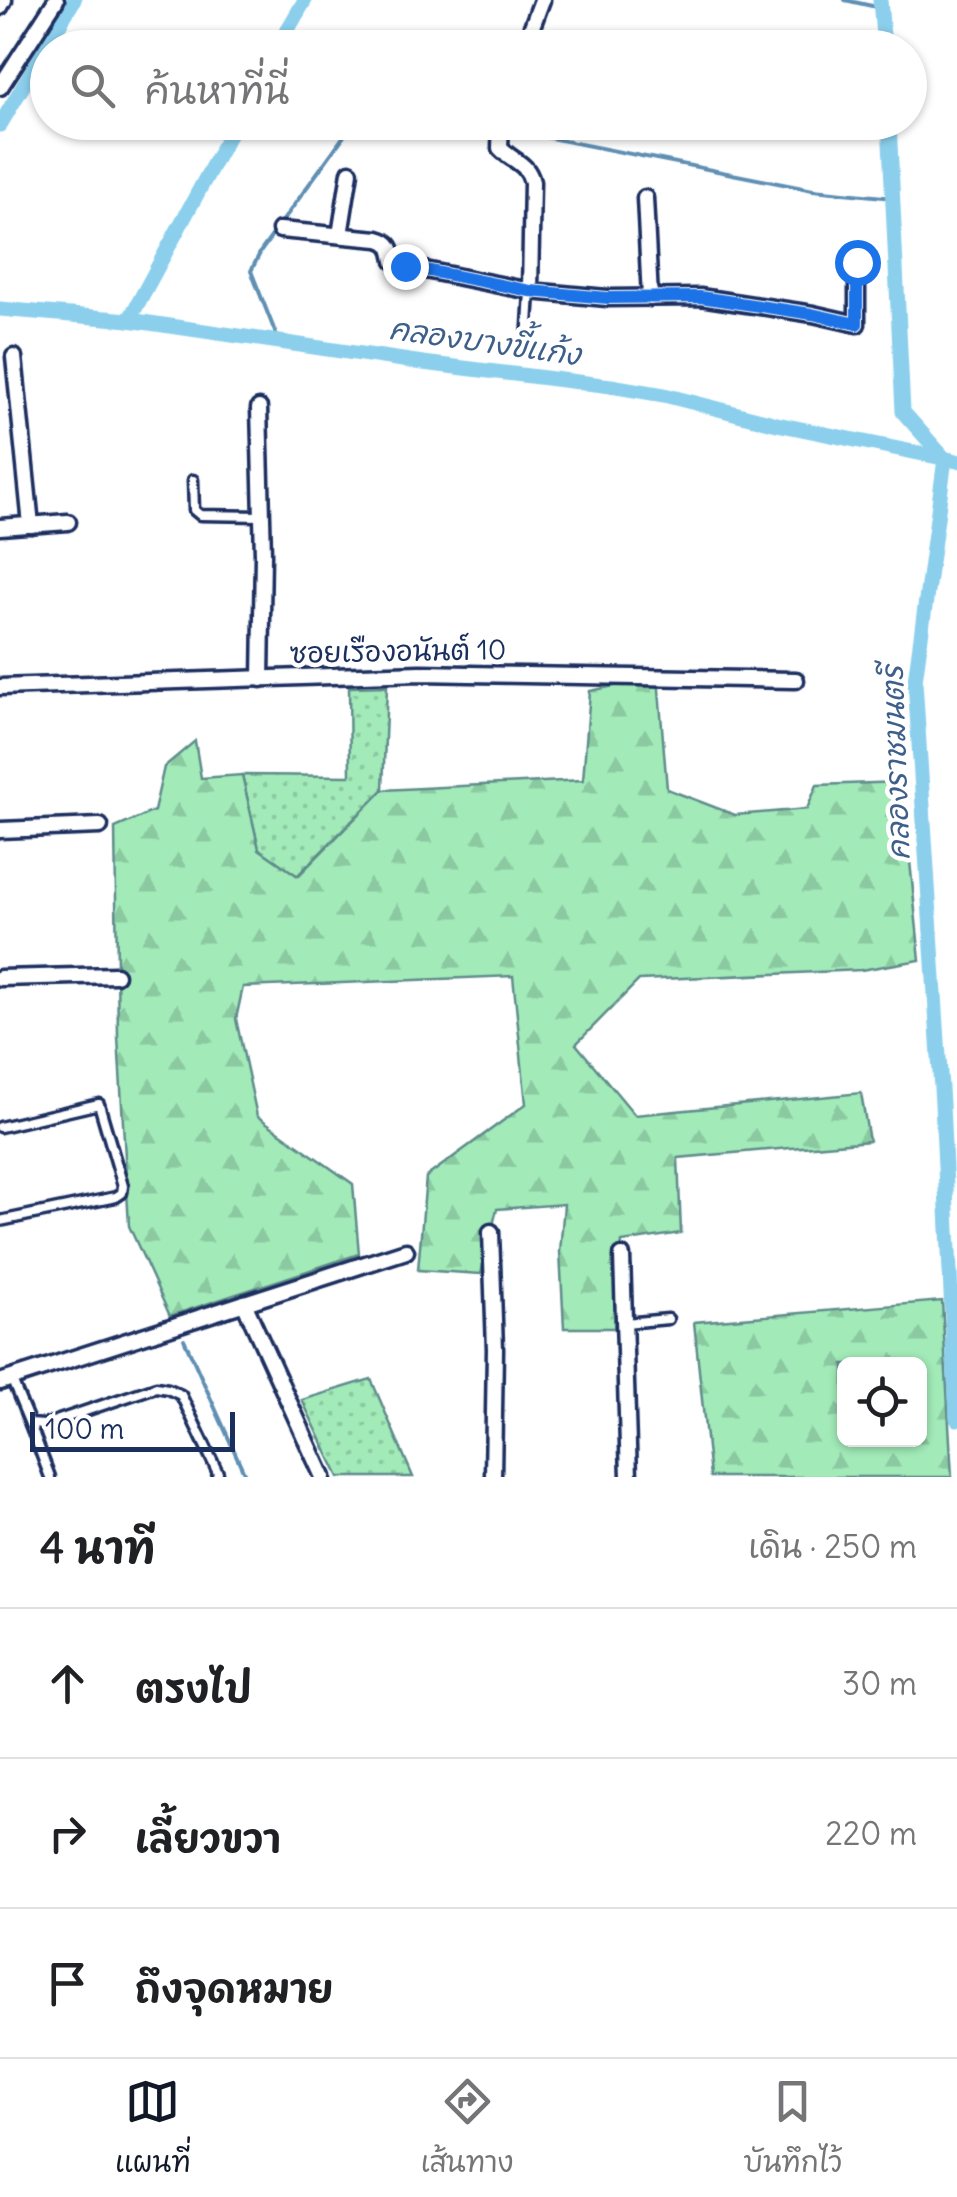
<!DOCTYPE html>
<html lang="th">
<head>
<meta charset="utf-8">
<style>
  body { margin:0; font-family:Delius,"Playpen Sans Thai",sans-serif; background:#f6f6f6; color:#202124 }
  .controls { position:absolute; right:30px; bottom:30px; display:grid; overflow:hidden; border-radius:15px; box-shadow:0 2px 8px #0004 }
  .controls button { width:90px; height:90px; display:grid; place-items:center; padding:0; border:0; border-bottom:2px solid #e0e0e0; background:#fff; color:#202124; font:50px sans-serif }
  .scale { position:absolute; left:30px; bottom:25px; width:205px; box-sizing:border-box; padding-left:10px; border:5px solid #1b2f5e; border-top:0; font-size:28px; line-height:35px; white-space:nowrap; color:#1b2f5e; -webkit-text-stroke:8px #fff; paint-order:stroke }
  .stop { position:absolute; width:30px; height:30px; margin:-22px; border:8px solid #1a73e8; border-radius:50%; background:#fff }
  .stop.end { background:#1a73e8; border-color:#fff; box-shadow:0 2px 10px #0008 }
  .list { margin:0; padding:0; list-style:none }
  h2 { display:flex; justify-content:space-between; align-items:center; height:130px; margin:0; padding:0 40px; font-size:42px }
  h2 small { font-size:32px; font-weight:400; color:#757577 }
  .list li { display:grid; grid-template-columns:65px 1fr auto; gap:30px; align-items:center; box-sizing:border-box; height:150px; padding:0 40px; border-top:2px solid #e0e0e0 }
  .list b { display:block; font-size:38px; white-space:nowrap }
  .list em { font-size:32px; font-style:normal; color:#757577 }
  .icon { flex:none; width:55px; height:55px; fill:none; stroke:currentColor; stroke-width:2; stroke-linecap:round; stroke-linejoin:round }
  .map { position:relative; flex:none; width:957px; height:1477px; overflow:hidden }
  .search { position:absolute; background:#fff; box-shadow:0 2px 8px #0004; left:30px; right:30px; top:30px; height:110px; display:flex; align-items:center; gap:25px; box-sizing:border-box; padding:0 35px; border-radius:55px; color:#757577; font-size:38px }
  .sheet { height:580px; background:#fff }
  nav { display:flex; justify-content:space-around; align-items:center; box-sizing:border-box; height:140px; border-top:2px solid #e0e0e0; background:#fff; font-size:28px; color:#757577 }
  nav a { display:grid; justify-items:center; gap:5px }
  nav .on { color:#111827 }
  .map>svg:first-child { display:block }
  .grass { fill:url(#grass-dots); stroke:#5e8c8b; stroke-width:2.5 }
  .forest { fill:url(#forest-firs); stroke:#5e8c8b; stroke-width:2.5; fill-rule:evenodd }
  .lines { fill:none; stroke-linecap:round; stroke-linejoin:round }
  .stream { stroke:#5e8fb3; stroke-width:4 }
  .canal { stroke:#8bcfec; stroke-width:15 }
  .lane-casing { stroke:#1b2f5e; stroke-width:15 }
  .street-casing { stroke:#1b2f5e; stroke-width:21 }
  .lane { stroke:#fff; stroke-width:8 }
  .street { stroke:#fff; stroke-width:14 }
  .route { stroke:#1a73e8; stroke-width:12 }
  .labels { text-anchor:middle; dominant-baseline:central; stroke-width:9; stroke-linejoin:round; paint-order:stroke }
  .street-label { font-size:28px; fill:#1b2f5e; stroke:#fff }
  .water-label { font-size:30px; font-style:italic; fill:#3d5f89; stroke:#fff }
</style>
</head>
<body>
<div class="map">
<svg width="957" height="1477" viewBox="0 0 957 1477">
  <defs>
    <pattern id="grass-dots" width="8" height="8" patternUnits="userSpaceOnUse" patternTransform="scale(2.5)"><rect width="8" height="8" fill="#a2eab8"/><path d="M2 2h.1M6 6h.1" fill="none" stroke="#8bc9a1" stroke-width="1.8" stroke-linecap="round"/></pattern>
    <pattern id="forest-firs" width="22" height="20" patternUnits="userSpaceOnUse" patternTransform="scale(2.5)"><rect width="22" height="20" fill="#a2eab8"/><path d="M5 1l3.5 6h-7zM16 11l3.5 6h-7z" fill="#8bc9a1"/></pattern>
  </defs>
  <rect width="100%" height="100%" fill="#fff"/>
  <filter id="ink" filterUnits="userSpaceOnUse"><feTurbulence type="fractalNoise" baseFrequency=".01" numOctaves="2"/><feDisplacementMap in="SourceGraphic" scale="20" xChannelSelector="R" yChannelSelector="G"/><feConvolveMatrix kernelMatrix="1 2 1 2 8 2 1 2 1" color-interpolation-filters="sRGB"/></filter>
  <g filter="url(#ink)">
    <!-- grass -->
    <g class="grass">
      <polygon points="387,686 383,790 297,876 259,849 242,775 350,776 349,687"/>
      <polygon points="371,1379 413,1477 339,1477 302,1400"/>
    </g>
    <!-- forest -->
    <g class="forest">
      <polygon points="658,677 667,789 735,815 807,809 817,785 902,782 920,960 861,970 639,980 576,1044 635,1115 861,1093 869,1141 678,1158 681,1233 622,1242 614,1328 564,1328 560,1252 564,1204 497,1209 481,1274 418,1270 426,1177 526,1104 513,976 243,987 236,1019 257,1116 353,1184 359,1254 170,1316 129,1226 118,1037 115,828 154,811 164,767 195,741 201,778 242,775 259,849 298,876 383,790 583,780 590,691"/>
      <path d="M 942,1301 L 952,1477 L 710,1477 L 694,1322 ZM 844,1364 L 920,1364 L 920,1440 L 844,1440 Z"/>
    </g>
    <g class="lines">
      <!-- stream -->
      <g class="stream">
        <polyline points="845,0 881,8"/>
        <polyline points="469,122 813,190 894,198"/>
        <polyline points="279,342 251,271 261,251 354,122"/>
        <polyline points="184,1339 246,1477"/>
      </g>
      <!-- canal -->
      <g class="canal">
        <polyline points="880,0 884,48"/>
        <polyline points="277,48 305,0"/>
        <polyline points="889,122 903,412 945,459 915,681 942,1104 957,1419"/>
        <polyline points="0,125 74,0"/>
        <polyline points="0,309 129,320 423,363 611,386 664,395 777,424 957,461"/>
        <polyline points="129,320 236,122"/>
      </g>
      <!-- lane casing -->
      <g class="lane-casing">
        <g id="lane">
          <polyline points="527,342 530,292"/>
          <polyline points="193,480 194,510 200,515 262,516"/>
          <polyline points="0,1127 99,1104 123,1186 122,1193 116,1197 0,1221"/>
          <polyline points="625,1323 668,1319"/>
          <polyline points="11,1378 30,1424 44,1425 156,1387 168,1389 181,1395 218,1473 217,1477"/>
          <polyline points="30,1424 50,1477"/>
        </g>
      </g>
      <!-- street casing -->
      <g class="street-casing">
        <g id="street">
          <polyline points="0,7 4,0"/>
          <polyline points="524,48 542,0"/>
          <polyline points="0,87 56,0"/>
          <path d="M 501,122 L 500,148 C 513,162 527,162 532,182 L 530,291"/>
          <polyline points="645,198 650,298"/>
          <path d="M 280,230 L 378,239 C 391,242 392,249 394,261 L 405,266 L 530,291 L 607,298 L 700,297 L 813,314 L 857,324 L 857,262"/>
          <polyline points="340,235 350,172"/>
          <polyline points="14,357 31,525"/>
          <polyline points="259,408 263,554 261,679"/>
          <polyline points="0,527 68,522"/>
          <polyline points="0,687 420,673 796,680"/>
          <polyline points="0,830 100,826"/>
          <polyline points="0,978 116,975"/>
          <polyline points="491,1232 495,1349 493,1477"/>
          <polyline points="622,1256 629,1477"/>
          <polyline points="244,1303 323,1477"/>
          <polyline points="0,1382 406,1251"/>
        </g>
      </g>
      <!-- lane -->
      <use href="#lane" class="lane"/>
      <!-- street -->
      <use href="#street" class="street"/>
    </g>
  </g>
  <g class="lines" filter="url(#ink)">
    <!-- route -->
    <polyline class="route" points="405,266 530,291 608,298 700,297 812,314 857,324 857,262"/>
  </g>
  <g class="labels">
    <!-- street labels -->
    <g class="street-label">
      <text transform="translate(398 651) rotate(-1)">ซอยเรืองอนันต์ 10</text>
    </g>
    <!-- water labels -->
    <g class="water-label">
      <text transform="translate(485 341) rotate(8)">คลองบางขี้แก้ง</text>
      <text transform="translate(895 763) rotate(-92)">คลองราชมนตรี</text>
    </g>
  </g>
</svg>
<div class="controls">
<button><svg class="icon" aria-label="locate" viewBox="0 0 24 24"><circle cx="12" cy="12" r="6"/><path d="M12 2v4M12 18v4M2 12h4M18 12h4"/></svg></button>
</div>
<div class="scale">100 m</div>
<div class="stop" style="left:857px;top:262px"></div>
<div class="stop end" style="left:405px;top:266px"></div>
<div class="search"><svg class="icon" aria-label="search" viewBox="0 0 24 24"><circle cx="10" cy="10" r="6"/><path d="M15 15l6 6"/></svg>ค้นหาที่นี่</div>
</div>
<section class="sheet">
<h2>4 นาที<small>เดิน · 250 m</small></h2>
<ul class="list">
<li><svg class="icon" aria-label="ahead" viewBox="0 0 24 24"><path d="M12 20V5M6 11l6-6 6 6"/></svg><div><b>ตรงไป</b></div><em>30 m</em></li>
<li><svg class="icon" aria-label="right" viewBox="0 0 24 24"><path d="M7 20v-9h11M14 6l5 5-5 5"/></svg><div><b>เลี้ยวขวา</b></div><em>220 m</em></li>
<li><svg class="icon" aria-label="arrive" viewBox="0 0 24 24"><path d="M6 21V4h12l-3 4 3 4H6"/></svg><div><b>ถึงจุดหมาย</b></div></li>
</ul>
</section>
<nav>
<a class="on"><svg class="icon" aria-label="map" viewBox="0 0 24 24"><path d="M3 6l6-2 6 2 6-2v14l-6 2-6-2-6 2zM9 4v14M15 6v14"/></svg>แผนที่</a>
<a><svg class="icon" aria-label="directions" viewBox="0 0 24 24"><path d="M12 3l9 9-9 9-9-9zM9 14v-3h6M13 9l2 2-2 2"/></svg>เส้นทาง</a>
<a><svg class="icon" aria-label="saved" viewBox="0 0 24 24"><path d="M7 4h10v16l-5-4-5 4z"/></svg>บันทึกไว้</a>
</nav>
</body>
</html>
